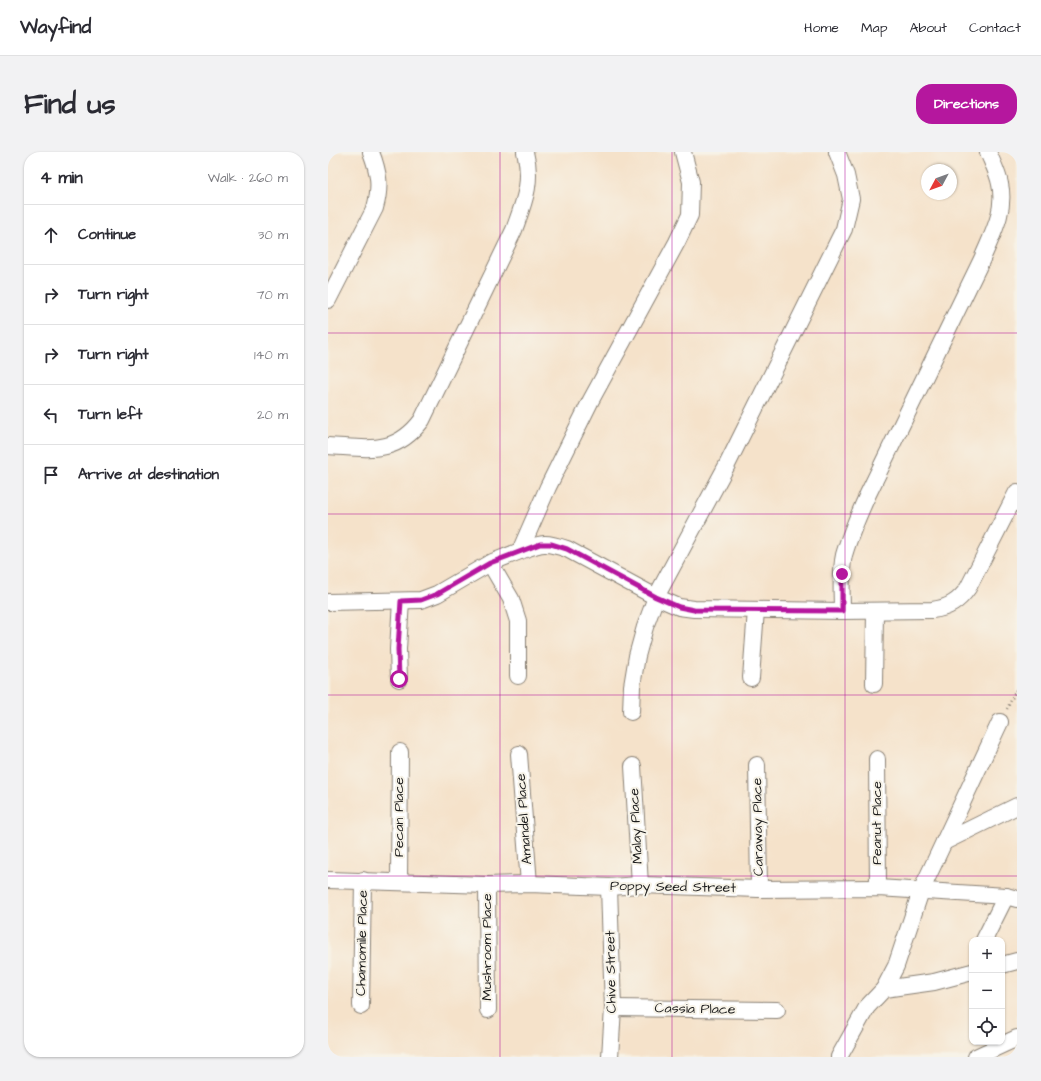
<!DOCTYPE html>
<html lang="en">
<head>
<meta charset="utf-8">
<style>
  body { margin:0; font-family:"Architects Daughter",sans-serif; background:#f2f2f3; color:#2b2b33 }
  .controls { position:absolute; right:12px; bottom:12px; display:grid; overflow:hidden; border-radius:8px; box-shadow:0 1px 3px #0004 }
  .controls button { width:36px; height:36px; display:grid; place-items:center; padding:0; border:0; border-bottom:1px solid #e1e1e2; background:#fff; color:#2b2b33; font:20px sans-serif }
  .compass { position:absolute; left:593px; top:12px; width:36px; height:36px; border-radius:50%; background:#fff; box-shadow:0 1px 3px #0004; rotate:229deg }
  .stop { position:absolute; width:12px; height:12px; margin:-9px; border:3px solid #b5179e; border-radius:50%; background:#fff }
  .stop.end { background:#b5179e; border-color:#fff; box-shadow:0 1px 4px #0008 }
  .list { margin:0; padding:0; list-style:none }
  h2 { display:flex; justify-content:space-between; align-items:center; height:52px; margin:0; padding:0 16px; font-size:17px }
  h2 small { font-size:13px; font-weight:400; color:#7c7c81 }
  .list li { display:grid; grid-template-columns:26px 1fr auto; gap:12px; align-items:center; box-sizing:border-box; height:60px; padding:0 16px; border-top:1px solid #e1e1e2 }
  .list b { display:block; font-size:15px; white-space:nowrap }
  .list em { font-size:13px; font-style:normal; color:#7c7c81 }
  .icon { flex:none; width:22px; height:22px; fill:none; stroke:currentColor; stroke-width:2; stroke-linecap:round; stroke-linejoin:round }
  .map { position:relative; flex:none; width:689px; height:905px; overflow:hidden; border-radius:16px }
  header { display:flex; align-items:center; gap:24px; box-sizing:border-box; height:56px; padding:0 20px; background:#fff; border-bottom:1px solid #e1e1e2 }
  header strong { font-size:19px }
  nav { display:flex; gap:22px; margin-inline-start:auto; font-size:14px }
  .intro { display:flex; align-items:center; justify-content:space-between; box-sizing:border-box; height:96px; padding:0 24px }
  h1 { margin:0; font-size:28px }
  .button { padding:10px 18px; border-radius:16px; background:#b5179e; color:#fff; font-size:14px; font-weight:700 }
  main { display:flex; gap:24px; padding:0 24px }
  aside { flex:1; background:#fff; border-radius:16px; box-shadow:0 1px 3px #0004 }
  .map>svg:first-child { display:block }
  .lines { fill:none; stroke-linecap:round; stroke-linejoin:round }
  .minor-casing { stroke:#887f73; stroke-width:18 }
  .path { stroke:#887f73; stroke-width:2.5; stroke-dasharray:1 3; stroke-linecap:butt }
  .minor { stroke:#fff; stroke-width:16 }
  .route { stroke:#b5179e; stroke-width:5 }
  .grid { fill:none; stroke:#b5179e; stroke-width:1; stroke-opacity:0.55 }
  .labels { text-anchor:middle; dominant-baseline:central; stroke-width:4; stroke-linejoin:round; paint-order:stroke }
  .street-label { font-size:14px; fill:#1c1c1c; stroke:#f7f3e8 }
</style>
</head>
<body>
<header>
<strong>Wayfind</strong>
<nav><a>Home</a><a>Map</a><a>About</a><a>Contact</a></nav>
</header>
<div class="intro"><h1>Find us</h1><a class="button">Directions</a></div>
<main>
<aside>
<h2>4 min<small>Walk · 260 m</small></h2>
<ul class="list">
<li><svg class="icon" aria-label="ahead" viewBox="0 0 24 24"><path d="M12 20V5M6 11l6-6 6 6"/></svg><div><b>Continue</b></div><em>30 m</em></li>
<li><svg class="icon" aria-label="right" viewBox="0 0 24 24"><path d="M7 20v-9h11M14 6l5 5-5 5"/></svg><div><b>Turn right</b></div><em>70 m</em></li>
<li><svg class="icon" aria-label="right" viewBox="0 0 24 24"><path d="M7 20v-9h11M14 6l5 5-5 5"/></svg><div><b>Turn right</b></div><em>140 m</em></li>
<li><svg class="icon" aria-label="left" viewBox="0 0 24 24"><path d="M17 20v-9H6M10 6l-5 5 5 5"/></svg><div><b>Turn left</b></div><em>20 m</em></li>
<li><svg class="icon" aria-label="arrive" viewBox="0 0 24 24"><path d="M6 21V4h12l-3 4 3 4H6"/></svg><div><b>Arrive at destination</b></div></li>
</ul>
</aside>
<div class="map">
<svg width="689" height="905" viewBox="0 0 689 905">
  <rect width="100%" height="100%" fill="#f7f3e8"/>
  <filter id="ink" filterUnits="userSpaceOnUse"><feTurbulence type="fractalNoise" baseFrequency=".025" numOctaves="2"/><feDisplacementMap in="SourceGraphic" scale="8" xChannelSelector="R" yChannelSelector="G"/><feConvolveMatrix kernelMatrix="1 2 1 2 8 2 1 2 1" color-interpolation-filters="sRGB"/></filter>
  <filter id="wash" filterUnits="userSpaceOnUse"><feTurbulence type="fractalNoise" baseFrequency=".012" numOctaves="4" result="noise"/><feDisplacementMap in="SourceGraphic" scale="16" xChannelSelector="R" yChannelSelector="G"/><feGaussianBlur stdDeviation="0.9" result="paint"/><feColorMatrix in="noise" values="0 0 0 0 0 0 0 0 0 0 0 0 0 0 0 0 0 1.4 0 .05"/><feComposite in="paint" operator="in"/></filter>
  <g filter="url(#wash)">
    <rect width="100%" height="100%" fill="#f5e2ca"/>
  </g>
  <g filter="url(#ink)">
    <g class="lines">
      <!-- minor casing -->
      <g class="minor-casing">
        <g id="minor">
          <path d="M 0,148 L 47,56 C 53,34 51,21 43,0"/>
          <path d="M 0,294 C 40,296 67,304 94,268 L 186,78 C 196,50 205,30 197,0"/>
          <path d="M 192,399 C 214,391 216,389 239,397 L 328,445 L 351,455 L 366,457 L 514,459 L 604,458 C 621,456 631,449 640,436 L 689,340"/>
          <polyline points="162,411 183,447 190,469 190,524"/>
          <polyline points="0,450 93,448 109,442 162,411 192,399 220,335 263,248 349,90 362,63 363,30 355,0"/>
          <path d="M 514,459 C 514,441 512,421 516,403 C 522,382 531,362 540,342 L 654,107 C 664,83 678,59 672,32 C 670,21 664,10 660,0"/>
          <polyline points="423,526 428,458"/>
          <polyline points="71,527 70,497 73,449"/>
          <polyline points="546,532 547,459"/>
          <polyline points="303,560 304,534 309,504 317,475 328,445 399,313 516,77 523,47 518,23 509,0"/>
          <polyline points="191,602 201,732"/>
          <polyline points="549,607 550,736"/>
          <polyline points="429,613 431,737"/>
          <polyline points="305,614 312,733"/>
          <polyline points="616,690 689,654"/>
          <polyline points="0,728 159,733 201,732 281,735 312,733 431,737 550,736 678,744 689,747"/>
          <polyline points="71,730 72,600"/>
          <polyline points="159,733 160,858"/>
          <polyline points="281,735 285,856 282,905"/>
          <polyline points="656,788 678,744"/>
          <polyline points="674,813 689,809"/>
          <polyline points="556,837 606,830 644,820"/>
          <polyline points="33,854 35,728"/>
          <polyline points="285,856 449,858"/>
          <polyline points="511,905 539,855 556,837 568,814 593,739 672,570"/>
          <polyline points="648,905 689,886"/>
        </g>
      </g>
      <!-- path -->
      <polyline class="path" points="679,557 689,536"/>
      <!-- minor -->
      <use href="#minor" class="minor"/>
    </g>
  </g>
  <g class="lines" filter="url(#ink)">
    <!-- route -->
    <polyline class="route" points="71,527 70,497 73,449 93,448 109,442 162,411 212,392 223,392 239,397 328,445 351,455 366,458 514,459 514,422"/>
  </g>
  <!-- grid -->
  <path class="grid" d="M 172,0 L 172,905M 344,0 L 344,905M 517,0 L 517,905M 0,181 L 689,181M 0,362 L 689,362M 0,543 L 689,543M 0,724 L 689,724"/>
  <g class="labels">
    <!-- street labels -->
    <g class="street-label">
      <text transform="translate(71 665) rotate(-90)">Pecan Place</text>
      <text transform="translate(196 667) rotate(-94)">Amandel Place</text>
      <text transform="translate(549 671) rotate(-90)">Peanut Place</text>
      <text transform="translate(308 674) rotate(-93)">Malay Place</text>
      <text transform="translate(430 675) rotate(-91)">Caraway Place</text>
      <text transform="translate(345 735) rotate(1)">Poppy Seed Street</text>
      <text transform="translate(34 791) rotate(-89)">Chamomile Place</text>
      <text transform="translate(159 795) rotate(-90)">Mushroom Place</text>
      <text transform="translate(283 820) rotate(-91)">Chive Street</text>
      <text transform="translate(367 857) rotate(1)">Cassia Place</text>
    </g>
  </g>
</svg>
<div class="controls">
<button>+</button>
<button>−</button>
<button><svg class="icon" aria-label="locate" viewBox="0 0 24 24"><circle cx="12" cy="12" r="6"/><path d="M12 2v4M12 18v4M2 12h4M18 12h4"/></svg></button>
</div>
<svg class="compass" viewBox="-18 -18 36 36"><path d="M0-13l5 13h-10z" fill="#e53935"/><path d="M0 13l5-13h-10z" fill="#7c7c81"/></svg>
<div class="stop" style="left:71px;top:527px"></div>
<div class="stop end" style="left:514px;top:422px"></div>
</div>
</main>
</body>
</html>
